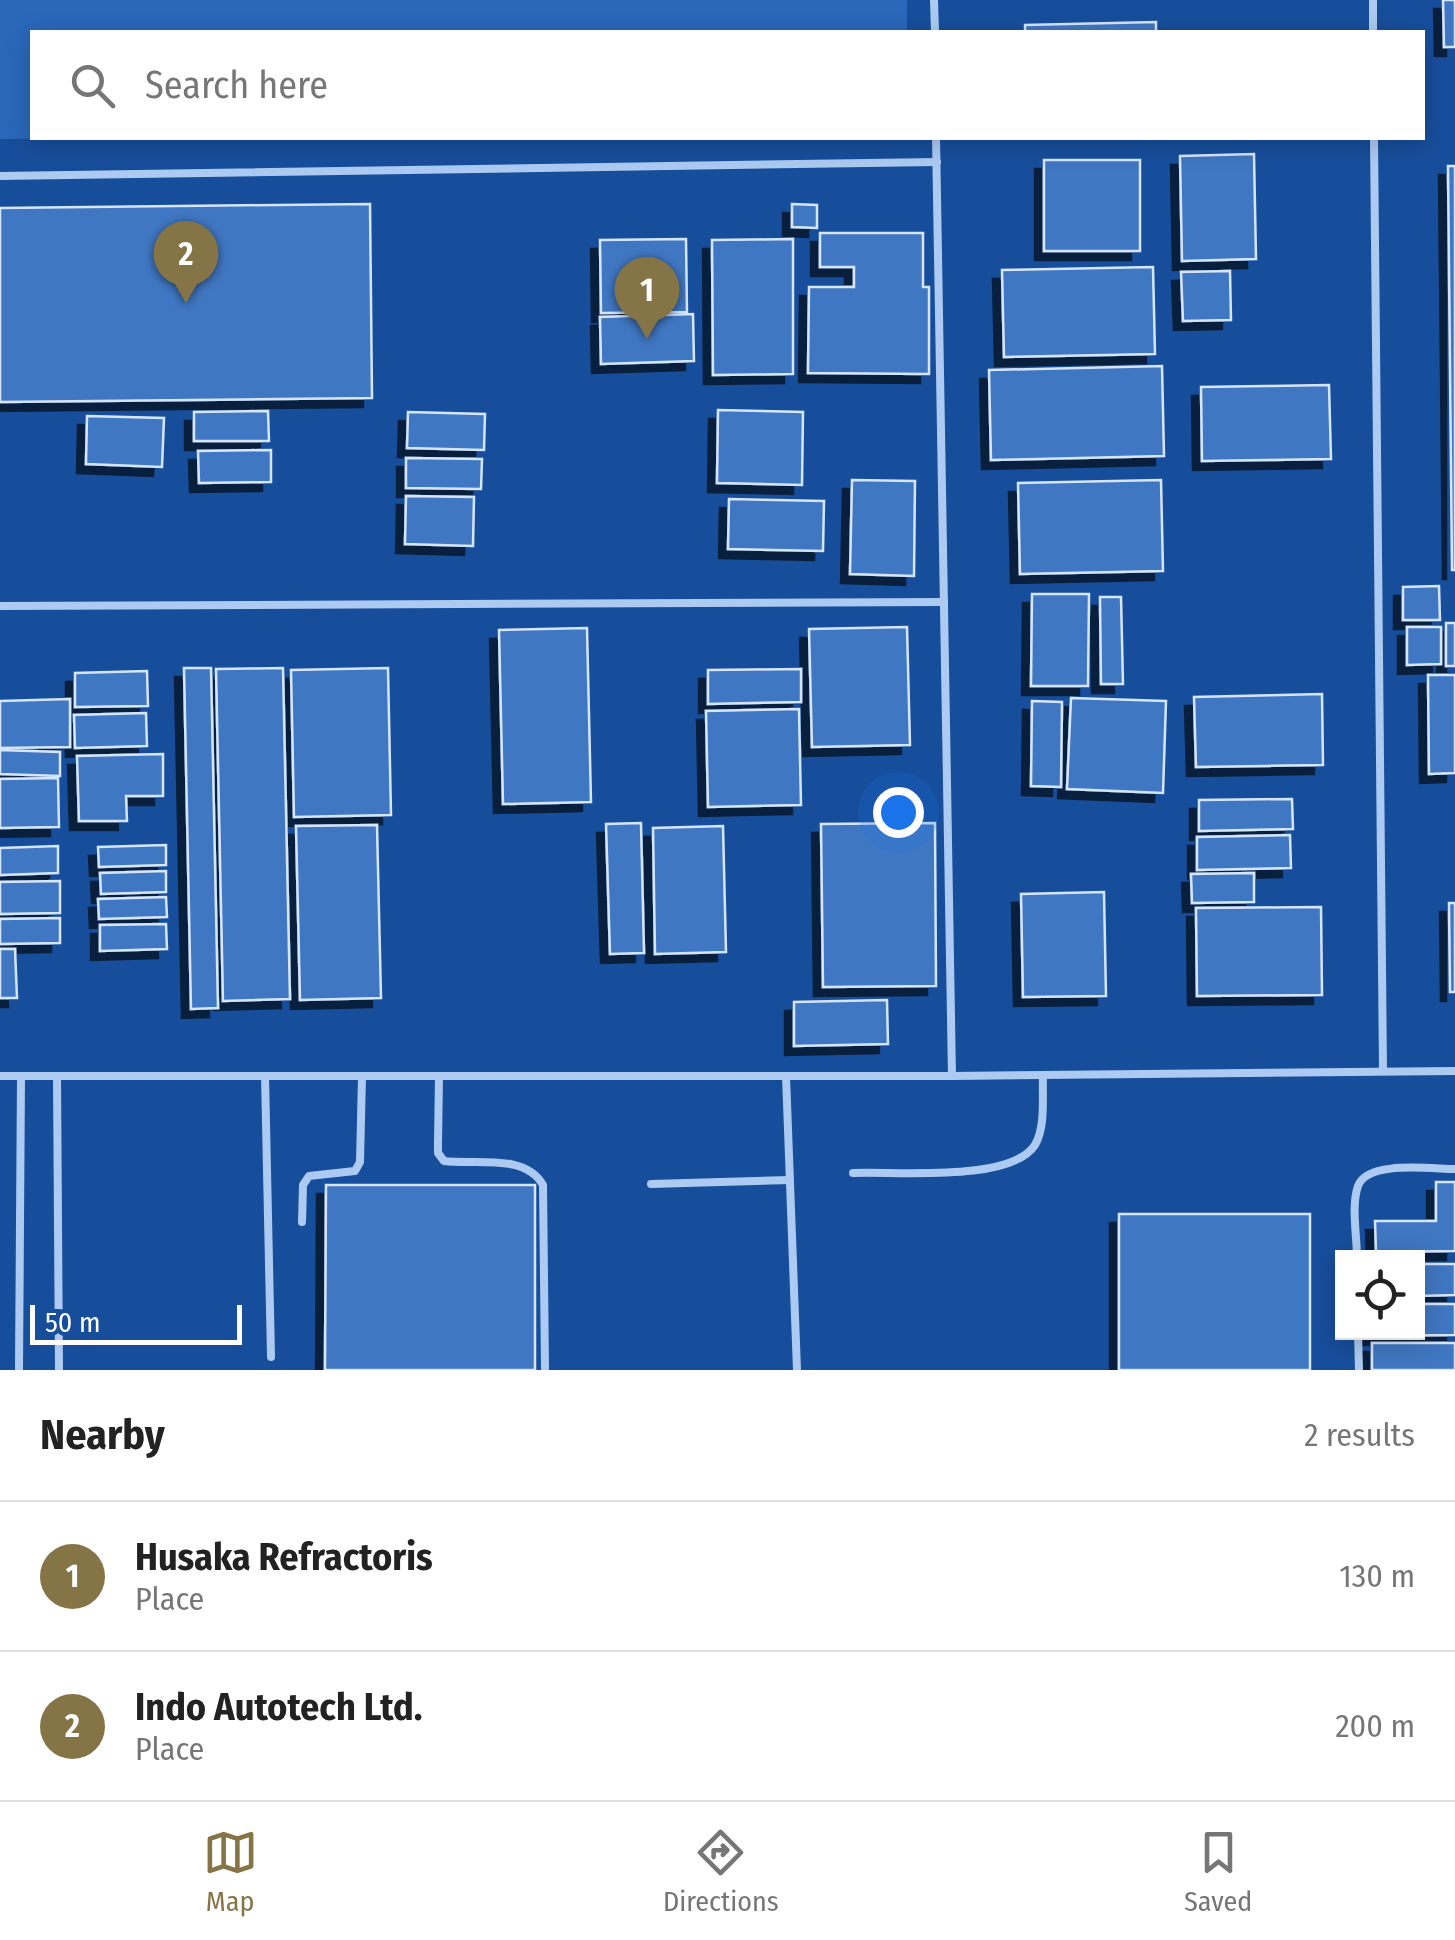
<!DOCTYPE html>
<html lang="en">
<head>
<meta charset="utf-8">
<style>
  body { margin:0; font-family:"Fira Sans Condensed",sans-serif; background:#f2f2f2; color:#222 }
  .controls { position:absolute; right:30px; bottom:30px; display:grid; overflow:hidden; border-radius:0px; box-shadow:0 5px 25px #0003 }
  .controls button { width:90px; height:90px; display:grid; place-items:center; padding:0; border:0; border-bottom:2px solid #e0e0e0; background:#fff; color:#222; font:50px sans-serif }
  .scale { position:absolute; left:30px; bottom:25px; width:212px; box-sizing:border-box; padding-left:10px; border:5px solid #fff; border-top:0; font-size:28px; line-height:35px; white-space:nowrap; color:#fff; -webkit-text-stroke:8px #174e9c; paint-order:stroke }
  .you { position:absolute; left:898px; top:812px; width:35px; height:35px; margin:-25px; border:8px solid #fff; border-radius:50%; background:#1a73e8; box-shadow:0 0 0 15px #1a73e833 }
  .badge { display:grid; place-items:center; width:65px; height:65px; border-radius:50%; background:#857445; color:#fff; font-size:32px; font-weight:700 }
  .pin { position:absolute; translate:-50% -82px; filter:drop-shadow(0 2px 5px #0008) }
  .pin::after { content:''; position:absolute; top:52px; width:35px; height:30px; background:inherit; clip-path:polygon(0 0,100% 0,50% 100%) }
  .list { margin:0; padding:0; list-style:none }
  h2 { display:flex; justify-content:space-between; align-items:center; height:130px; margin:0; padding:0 40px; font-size:42px }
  h2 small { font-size:32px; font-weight:400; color:#767676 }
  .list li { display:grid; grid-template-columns:65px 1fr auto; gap:30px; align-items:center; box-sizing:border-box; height:150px; padding:0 40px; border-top:2px solid #e0e0e0 }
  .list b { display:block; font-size:38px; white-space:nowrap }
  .list p { margin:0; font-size:32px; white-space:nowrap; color:#767676 }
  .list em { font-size:32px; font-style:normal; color:#767676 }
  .icon { flex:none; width:55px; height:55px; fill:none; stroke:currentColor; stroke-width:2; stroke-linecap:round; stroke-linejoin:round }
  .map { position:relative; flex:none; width:1455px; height:1370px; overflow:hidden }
  .search { position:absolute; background:#fff; box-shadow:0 5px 25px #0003; left:30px; right:30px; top:30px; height:110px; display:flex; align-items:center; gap:25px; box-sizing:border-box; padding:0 35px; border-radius:0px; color:#767676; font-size:38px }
  .sheet { height:430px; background:#fff }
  nav { display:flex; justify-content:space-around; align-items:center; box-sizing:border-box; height:140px; border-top:2px solid #e0e0e0; background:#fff; font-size:28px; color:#767676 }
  nav a { display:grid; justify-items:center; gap:5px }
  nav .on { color:#857445 }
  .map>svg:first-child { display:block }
  .green { fill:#2a68ba }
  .building { fill:#3f77c2; stroke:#d5e6fc; stroke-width:2.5; filter:url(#shadow) }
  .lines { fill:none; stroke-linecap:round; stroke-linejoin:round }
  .lane { stroke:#adcbf2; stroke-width:8 }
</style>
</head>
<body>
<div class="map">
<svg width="1455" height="1370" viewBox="0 0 1455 1370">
  <defs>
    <filter id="shadow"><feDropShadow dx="-9" dy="9" stdDeviation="0" flood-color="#0009"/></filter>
  </defs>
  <rect width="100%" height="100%" fill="#174e9c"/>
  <!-- green -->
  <polygon class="green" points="0,0 907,0 907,32 32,32 32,138 136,138 0,139"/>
  <!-- building -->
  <g class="building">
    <polygon points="1443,0 1455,0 1455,47 1444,47"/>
    <polygon points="1156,22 1156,32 1025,32 1025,25"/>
    <polygon points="1254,154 1256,259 1182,261 1180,156"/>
    <rect x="1044" y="160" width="96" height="91"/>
    <polygon points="1448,166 1455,166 1455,570 1452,570"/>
    <polygon points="370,204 372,398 0,402 0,208"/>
    <polygon points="792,204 817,205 817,228 792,227"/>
    <polygon points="820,233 923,233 923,287 929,287 929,374 808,373 809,287 854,287 854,267 820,267"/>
    <polygon points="686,239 687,312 601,313 600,240"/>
    <polygon points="793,239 793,374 713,375 712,240"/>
    <polygon points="1153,267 1155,354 1004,357 1002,270"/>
    <polygon points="1230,271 1231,320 1183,321 1181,272"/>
    <polygon points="693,314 694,361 601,364 600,317"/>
    <polygon points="1162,366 1164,456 991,460 989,370"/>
    <polygon points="1329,385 1331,459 1202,461 1201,387"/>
    <polygon points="718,410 803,412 802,485 717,483"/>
    <polygon points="268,411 269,441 194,441 194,412"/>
    <polygon points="408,412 485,414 484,450 407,448"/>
    <polygon points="87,416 164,418 162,467 86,464"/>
    <polygon points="271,450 271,482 199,483 198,451"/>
    <polygon points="406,458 482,459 481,489 406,488"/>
    <polygon points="852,480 915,481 914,576 850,574"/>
    <polygon points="1161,480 1163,571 1020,574 1018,483"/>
    <polygon points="406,496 474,497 473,546 405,544"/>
    <polygon points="729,499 824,501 823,551 728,549"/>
    <polygon points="1439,586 1440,620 1403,620 1403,587"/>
    <polygon points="1032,594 1089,594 1088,686 1031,686"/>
    <polygon points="1100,597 1121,597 1123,684 1101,684"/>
    <rect x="1446" y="623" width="9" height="43"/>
    <polygon points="907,627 910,745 812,747 809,629"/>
    <polygon points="1407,627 1441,627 1441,664 1407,665"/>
    <polygon points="587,628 591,802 503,804 499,630"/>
    <polygon points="184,668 211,668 218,1008 191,1009"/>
    <polygon points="283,668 290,999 223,1001 216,669"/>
    <polygon points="388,668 391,815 294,817 291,670"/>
    <polygon points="801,669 801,702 708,704 708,670"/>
    <polygon points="147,671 148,706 75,707 75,673"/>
    <polygon points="1428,675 1455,675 1455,773 1429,774"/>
    <polygon points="1322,694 1323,765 1196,767 1194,697"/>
    <polygon points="1071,698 1166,701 1163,793 1067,789"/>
    <polygon points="70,699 70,747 0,748 0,701"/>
    <polygon points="1032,701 1062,702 1061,787 1031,786"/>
    <polygon points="799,709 801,805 708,807 706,711"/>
    <polygon points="146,713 147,746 75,748 74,715"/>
    <polygon points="0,750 60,752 60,776 0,774"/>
    <polygon points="163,754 163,796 126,796 127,821 79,821 77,756"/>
    <polygon points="58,778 59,827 0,828 0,779"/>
    <polygon points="1292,799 1293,829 1199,831 1199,800"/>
    <polygon points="641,823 644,953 610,954 606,824"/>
    <polygon points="935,823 936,986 823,987 821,824"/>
    <polygon points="377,825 381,998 300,1000 296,826"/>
    <polygon points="723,826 726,952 655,954 653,828"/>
    <polygon points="1290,835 1291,868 1197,870 1197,837"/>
    <polygon points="166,845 166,865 99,867 98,847"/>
    <polygon points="58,846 58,873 0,875 0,848"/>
    <polygon points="166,871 166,892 101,894 100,873"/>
    <polygon points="1254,873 1254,902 1192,903 1191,874"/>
    <polygon points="60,881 60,913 0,914 0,882"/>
    <polygon points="1104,892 1106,996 1023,997 1021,894"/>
    <polygon points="166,897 167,917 99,919 98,899"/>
    <polygon points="1449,903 1455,903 1455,992 1450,992"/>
    <polygon points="1321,907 1322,995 1197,996 1196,908"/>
    <polygon points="60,918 60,943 0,944 0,919"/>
    <polygon points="166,924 167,949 100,951 100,925"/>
    <polygon points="0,949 15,949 17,998 0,998"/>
    <polygon points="887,1000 888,1044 794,1046 794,1002"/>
    <polygon points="1436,1182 1455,1182 1455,1251 1376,1252 1375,1221 1436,1221"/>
    <polygon points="326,1185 535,1185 535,1370 325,1370"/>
    <rect x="1119" y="1214" width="191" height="156"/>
    <polygon points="1418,1264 1455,1264 1455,1295 1418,1296"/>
    <polygon points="1418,1304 1455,1304 1455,1335 1367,1336 1367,1332 1418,1332"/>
    <rect x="1372" y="1343" width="83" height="27"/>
  </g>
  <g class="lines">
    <!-- lane -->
    <g class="lane">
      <polyline points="934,0 935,32"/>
      <polyline points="1373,0 1373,32"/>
      <polyline points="936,138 952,1076"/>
      <polyline points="1374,138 1383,1071"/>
      <polyline points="0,176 937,162"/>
      <polyline points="0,606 944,602"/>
      <polyline points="0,1076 952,1076 1455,1071"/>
      <polyline points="57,1076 59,1370"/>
      <polyline points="265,1076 271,1357"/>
      <path d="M 439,1076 L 438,1143 L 438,1153 L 444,1161 C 476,1165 525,1153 543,1185 L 545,1370"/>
      <polyline points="786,1076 797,1370"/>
      <path d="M 853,1173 C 895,1171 1010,1183 1035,1145 C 1046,1126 1042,1096 1043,1075"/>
      <polyline points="651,1184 790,1180"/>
      <polyline points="302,1222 303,1185 309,1176 355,1171 360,1162 362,1076"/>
      <path d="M 1357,1258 C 1357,1236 1351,1206 1358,1186 C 1367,1160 1432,1169 1455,1169"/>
      <polyline points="1358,1332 1359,1370"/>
      <polyline points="19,1370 21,1076"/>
    </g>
  </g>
</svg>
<div class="controls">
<button><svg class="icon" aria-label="locate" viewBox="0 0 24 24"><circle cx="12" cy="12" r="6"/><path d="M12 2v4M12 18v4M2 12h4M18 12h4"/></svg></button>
</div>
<div class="scale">50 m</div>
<div class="you"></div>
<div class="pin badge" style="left:647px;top:339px">1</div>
<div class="pin badge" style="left:186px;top:303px">2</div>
<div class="search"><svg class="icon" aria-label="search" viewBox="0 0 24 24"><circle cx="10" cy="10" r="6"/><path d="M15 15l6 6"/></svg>Search here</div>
</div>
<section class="sheet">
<h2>Nearby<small>2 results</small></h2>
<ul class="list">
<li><span class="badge">1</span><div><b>Husaka Refractoris</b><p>Place</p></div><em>130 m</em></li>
<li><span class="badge">2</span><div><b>Indo Autotech Ltd.</b><p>Place</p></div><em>200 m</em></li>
</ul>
</section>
<nav>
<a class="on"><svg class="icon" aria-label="map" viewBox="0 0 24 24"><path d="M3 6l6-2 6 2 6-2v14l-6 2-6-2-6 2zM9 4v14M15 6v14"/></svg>Map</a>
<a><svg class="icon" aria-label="directions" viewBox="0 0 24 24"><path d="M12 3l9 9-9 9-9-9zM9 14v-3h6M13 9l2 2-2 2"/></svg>Directions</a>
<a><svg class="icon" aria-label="saved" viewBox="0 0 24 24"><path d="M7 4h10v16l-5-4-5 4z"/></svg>Saved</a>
</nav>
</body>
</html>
